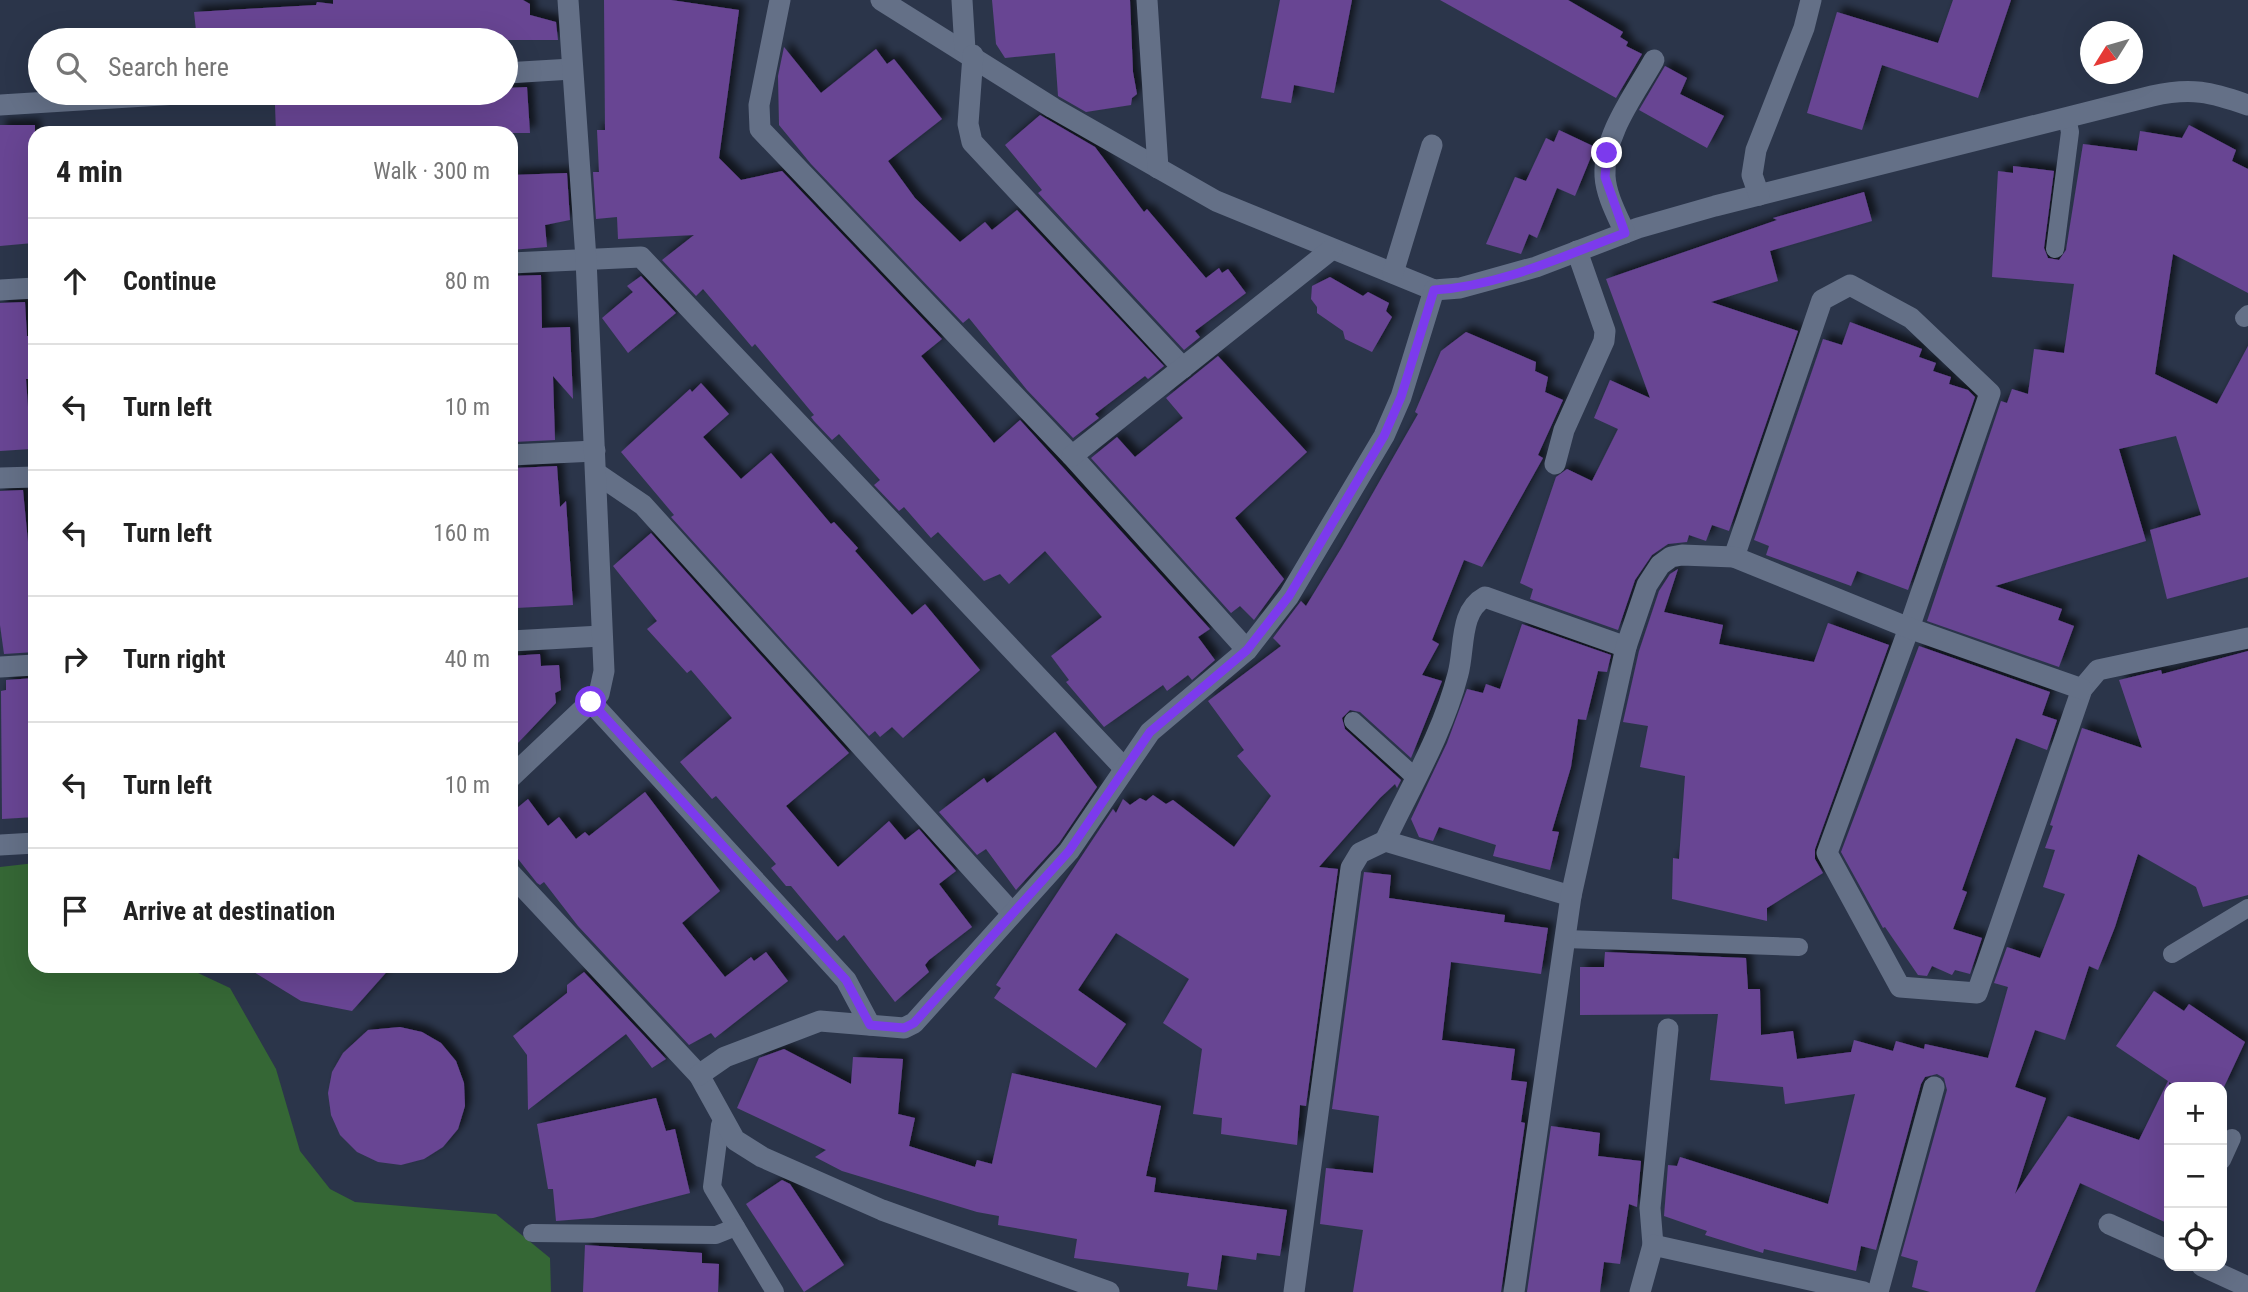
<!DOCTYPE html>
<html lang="en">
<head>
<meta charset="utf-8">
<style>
  body { margin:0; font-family:"Roboto Condensed",sans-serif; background:#f6f6f6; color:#222 }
  .controls { position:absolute; right:21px; bottom:21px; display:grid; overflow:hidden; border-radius:14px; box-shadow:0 7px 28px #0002 }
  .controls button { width:63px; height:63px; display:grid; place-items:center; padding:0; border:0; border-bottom:2px solid #e0e0e0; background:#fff; color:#222; font:35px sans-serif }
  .compass { position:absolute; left:2080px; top:21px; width:63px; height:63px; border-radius:50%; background:#fff; box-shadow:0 7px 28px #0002; rotate:233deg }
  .stop { position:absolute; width:21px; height:21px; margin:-16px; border:5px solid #7c3aed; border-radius:50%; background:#fff }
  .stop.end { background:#7c3aed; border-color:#fff; box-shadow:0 2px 7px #0008 }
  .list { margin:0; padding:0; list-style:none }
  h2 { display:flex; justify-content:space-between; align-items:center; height:91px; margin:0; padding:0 28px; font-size:30px }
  h2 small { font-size:23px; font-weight:400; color:#767676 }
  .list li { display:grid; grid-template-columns:46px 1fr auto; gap:21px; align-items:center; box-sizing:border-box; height:126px; padding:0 28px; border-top:2px solid #e0e0e0 }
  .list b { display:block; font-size:26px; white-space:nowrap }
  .list em { font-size:23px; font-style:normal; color:#767676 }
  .icon { flex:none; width:38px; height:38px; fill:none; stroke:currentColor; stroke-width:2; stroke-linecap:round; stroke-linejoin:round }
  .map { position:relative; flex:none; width:2248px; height:1292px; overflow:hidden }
  .search { position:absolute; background:#fff; box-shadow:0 7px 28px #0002; left:28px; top:28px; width:490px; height:77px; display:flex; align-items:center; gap:18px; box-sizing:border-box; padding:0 24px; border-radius:38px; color:#767676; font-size:26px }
  .panel { position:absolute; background:#fff; box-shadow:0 7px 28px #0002; left:28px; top:126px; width:490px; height:847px; border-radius:21px }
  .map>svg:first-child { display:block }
  .green { fill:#356735 }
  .building { fill:#684593; filter:url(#shadow) }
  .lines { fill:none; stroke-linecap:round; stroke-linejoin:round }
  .lane { stroke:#647087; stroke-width:18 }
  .street { stroke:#647087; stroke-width:21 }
  .route { stroke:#7c3aed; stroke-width:9 }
</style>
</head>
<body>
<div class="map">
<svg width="2248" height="1292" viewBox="0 0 2248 1292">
  <defs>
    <filter id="shadow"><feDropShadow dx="6" dy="-6" stdDeviation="3.5" flood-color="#0009"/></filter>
  </defs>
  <rect width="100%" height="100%" fill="#2b354a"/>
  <!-- green -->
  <polygon class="green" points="35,863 35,966 183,966 230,988 276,1069 300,1151 330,1189 355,1202 496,1214 550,1258 551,1292 0,1292 0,867"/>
  <!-- building -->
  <g class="building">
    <polygon points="333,0 523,0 530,4 530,15 556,22 558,40 197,40 194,12 316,5 317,2 333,4"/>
    <polygon points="604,0 671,0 739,10 719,158 741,180 782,171 942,339 921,356 994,443 1020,420 1210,629 1198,637 1215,660 1192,680 1188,675 1167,691 1163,685 1104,727 1066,682 1069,680 1051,656 1102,617 1045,551 1009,584 1000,574 984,581 938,532 931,538 904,507 899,511 874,485 880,480 839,434 832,440 814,421 811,417 814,415 755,344 752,347 703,289 696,296 662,260 694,235 618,239 617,217 596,219 593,172 599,172 597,130 605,130"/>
    <polygon points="992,0 1130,0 1133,72 1137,94 1132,98 1131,105 1086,112 1058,96 1055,53 1005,58 996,44"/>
    <polygon points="1280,0 1352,0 1334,93 1294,85 1291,103 1261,98"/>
    <polygon points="1440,0 1568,0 1623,32 1620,37 1628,42 1626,46 1642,54 1616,98"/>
    <polygon points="1953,0 2011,0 1978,98 1882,65 1862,130 1807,113 1837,12 1938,43"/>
    <polygon points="784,47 821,93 876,49 887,64 894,59 942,119 888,161 915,198 960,242 985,222 992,230 1017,210 1164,366 1148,379 1145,376 1095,414 1099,418 1073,438 1027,390 969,318 963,323 811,164 779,125 778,76"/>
    <polygon points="1665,66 1687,78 1680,94 1724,116 1707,148 1639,110"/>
    <polygon points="527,87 530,133 276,133 275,105 441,93 506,93 506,88"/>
    <polygon points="1040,115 1095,147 1144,212 1147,209 1206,278 1219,268 1222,273 1228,269 1246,293 1195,331 1200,337 1184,350 1038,193 1042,190 1005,145"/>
    <polygon points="0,125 35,125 35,188 28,188 33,243 0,246"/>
    <polygon points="2189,125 2236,150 2232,161 2248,169 2248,293 2173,254 2155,374 2217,404 2248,346 2248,577 2167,599 2150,530 2201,515 2176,436 2119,449 2146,541 1995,586 2062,609 2058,620 2074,626 2059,667 1927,621 2001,401 2007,403 2012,389 2028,394 2034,349 2064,353 2074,284 1992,277 1998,171 2013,173 2013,166 2054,171 2044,248 2048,258 2059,260 2066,250 2083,144 2137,151 2140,131 2182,138"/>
    <polygon points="1559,130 1595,147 1575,196 1557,188 1537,238 1529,234 1521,254 1486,244 1515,177 1526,181 1546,138 1554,142"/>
    <polygon points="567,173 570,220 545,225 547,247 511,250 511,175"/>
    <polygon points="1864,192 1872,221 1770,251 1778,281 1711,302 1798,331 1729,531 1712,525 1706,541 1689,535 1687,542 1668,544 1652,555 1635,580 1618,630 1530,599 1533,589 1520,583 1556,477 1567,469 1592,481 1618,429 1594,418 1610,380 1650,398 1606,279 1777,220 1773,218"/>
    <polygon points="541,275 542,328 570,327 573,399 553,376 555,440 513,442 511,276"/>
    <polygon points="641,276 676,313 628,353 602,318 633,292 627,286"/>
    <polygon points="1330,277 1363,296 1368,292 1389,303 1386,311 1392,317 1372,352 1345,339 1343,331 1317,313 1317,307 1311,299 1312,286"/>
    <polygon points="25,302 27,336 33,336 35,365 35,379 26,379 31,449 0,451 0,303"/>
    <polygon points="1850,322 1922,349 1919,357 1936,363 1933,371 1951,377 1949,384 1968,390 1975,397 1908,590 1857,571 1851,586 1766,555 1769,546 1754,540 1823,339 1842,345"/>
    <polygon points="1466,332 1536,362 1535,371 1548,377 1545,392 1563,400 1538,455 1543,458 1482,567 1464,560 1432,640 1439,644 1422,675 1442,681 1411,758 1360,712 1350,710 1342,718 1345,729 1401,780 1397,788 1395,784 1380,798 1319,867 1338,869 1306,1106 1300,1105 1297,1145 1221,1134 1222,1118 1193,1114 1202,1049 1163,1023 1189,979 1116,933 1078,990 1126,1024 1096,1068 994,998 1001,988 996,985 1113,809 1116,813 1123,799 1130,805 1140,798 1146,801 1153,795 1166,804 1173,800 1234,847 1271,796 1237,756 1244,750 1208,701 1281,646 1273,638 1301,601 1306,606 1342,547 1418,414 1415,412 1441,351"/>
    <polygon points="1218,356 1307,452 1235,518 1284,579 1254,620 1240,606 1231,613 1091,458 1117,437 1135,457 1183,418 1166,398"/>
    <polygon points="701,383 729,414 703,437 741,479 771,453 831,524 834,522 858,548 855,551 912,615 925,604 980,670 903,738 892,727 880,737 875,731 869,736 671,517 674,515 621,452 690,389 692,392"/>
    <polygon points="557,466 560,507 566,501 573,605 516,608 511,472 516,472 515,468"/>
    <polygon points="23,490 35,615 35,652 4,654 0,625 0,491"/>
    <polygon points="651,533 849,753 786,806 838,867 889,821 905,840 919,829 956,871 939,884 972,927 929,960 925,965 929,972 895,1002 844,935 837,941 791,886 786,886 771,868 776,864 716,796 712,799 680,762 732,718 691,670 687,673 647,629 657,621 613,566"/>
    <polygon points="1678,569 1664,612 1723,625 1719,644 1814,662 1828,623 1889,645 1815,849 1815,859 1823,873 1767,908 1767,921 1672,899 1673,858 1679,859 1685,776 1640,767 1648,726 1623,722 1639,651 1659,591 1670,574"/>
    <polygon points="1522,624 1611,655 1607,672 1598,671 1586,720 1578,719 1571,767 1552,831 1559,832 1550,870 1493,856 1496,845 1439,827 1433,841 1419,837 1411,819 1447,743 1467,689 1483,693 1486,684 1500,689"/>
    <polygon points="1919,646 2050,692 2042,715 2057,720 2047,750 2016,738 1962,890 1967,892 1953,929 1982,938 1970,974 1955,970 1952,975 1932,966 1927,976 1918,975 1885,927 1883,928 1841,852"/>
    <polygon points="2248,651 2248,895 2203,907 2196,887 2138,854 2115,927 2098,970 2089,966 2065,1040 2035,1030 2015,1087 2046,1098 2015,1194 2068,1116 2139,1140 2168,1081 2116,1046 2154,991 2184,1011 2189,1004 2245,1042 2224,1087 2177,1087 2169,1082 2169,1224 2080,1183 2035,1292 1930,1292 1912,1287 1918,1261 1901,1256 1947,1090 1944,1078 1937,1074 1925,1077 1921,1084 1876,1250 1861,1246 1856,1271 1764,1249 1763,1253 1705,1235 1707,1231 1664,1216 1668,1165 1677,1166 1680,1157 1828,1204 1855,1094 1785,1104 1783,1087 1710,1080 1718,1014 1580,1015 1580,967 1604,967 1605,952 1746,958 1748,989 1760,989 1761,1035 1793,1031 1797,1059 1851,1052 1854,1040 1893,1051 1896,1041 1924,1049 1925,1044 1988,1058 2008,987 1994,983 2007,947 2040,958 2065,894 2043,887 2055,850 2045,848 2053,826 2050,825 2082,728 2142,748 2119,680 2161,670 2162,674"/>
    <polygon points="540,654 541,666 559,665 561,690 555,693 556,703 517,744 511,656"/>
    <polygon points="35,678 35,817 2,819 1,691 6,690 6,680"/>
    <polygon points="1055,732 1097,787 1059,843 1016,890 986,849 977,855 939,812 984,778 987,783"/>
    <polygon points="645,792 720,891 682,923 725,977 751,957 754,961 766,952 788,981 715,1038 711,1033 689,1045 578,926 544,882 540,885 537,883 511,850 511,813 528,799 548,826 559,817 576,839 585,832 589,836"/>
    <polygon points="1364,872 1391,875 1389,898 1505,915 1504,922 1548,928 1541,974 1451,962 1442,1040 1515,1049 1511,1080 1527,1082 1521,1122 1525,1123 1501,1292 1353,1292 1363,1230 1320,1224 1326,1168 1373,1173 1379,1116 1332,1109"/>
    <polygon points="244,966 392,966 352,1011 301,1001"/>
    <polygon points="584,972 666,1059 652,1068 626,1034 528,1110 527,1055 513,1036 567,993 567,985"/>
    <polygon points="400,1027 422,1032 441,1043 456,1061 464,1083 465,1106 458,1129 443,1147 424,1159 401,1165 378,1162 357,1152 340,1135 331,1115 328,1093 332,1072 343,1053 368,1030"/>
    <polygon points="784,1049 851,1084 853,1057 903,1059 898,1114 915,1118 909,1146 975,1167 977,1160 992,1164 1012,1073 1161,1106 1146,1176 1156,1178 1154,1192 1287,1210 1280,1256 1257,1253 1256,1260 1222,1255 1217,1290 1187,1286 1189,1273 1074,1258 1077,1239 998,1225 999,1216 977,1212 842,1171 815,1157 826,1150 737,1108 759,1058"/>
    <polygon points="656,1098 666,1131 675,1129 690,1193 593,1218 556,1221 553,1189 548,1189 537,1124"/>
    <polygon points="1551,1126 1600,1133 1598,1156 1641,1161 1637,1207 1629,1204 1620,1264 1604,1262 1600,1292 1527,1292"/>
    <polygon points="782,1180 790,1184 844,1265 804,1292 746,1204"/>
    <polygon points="585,1245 702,1253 702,1263 719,1264 718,1292 583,1292"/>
  </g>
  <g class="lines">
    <!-- lane -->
    <g class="lane">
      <polyline points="2055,249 2070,132 2067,118"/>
      <polyline points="2244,318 2248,314"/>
      <polyline points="1353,721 1415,777"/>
      <polyline points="1565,939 1799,947"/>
      <polyline points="2172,954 2248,908"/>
      <polyline points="724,1121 720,1125 712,1187 775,1292"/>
      <polyline points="2222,1160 2232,1138"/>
      <polyline points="532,1233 716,1235 736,1227"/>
    </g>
    <!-- street -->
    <g class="street">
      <polyline points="780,0 759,105 760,129 1072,456 1247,650"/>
      <path d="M 881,0 L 1053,108 L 1216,201 L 1434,290 L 1460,288 L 1536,267 L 1638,228 L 1715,206 L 2152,96 C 2191,87 2211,92 2248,105"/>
      <polyline points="962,0 965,50"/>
      <polyline points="1147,0 1158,168"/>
      <polyline points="973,55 968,124 972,142 1183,368"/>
      <polyline points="506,73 572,69"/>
      <polyline points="0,105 194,93"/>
      <polyline points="1759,195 1752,175 1756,150 1804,28 1811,0"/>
      <path d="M 1625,233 C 1617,215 1606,195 1605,176 C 1603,135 1635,94 1654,60"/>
      <polyline points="511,263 641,257 1124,768"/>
      <polyline points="1393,273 1432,145"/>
      <polyline points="0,290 35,288"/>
      <polyline points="511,455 595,451"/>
      <polyline points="1072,456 1332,249"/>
      <polyline points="1555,464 1564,430 1604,341 1605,331 1577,251"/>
      <polyline points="596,473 643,505 1012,913"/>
      <polyline points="0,478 35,477"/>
      <polyline points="1734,557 1822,300 1850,285 1911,318 1990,393 1909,628 1827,853 1900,987 1977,993 2082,689 2098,670 2248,638"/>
      <polyline points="511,641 601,636"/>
      <polyline points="0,667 35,665"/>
      <polyline points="591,702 846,980 870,1025"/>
      <polyline points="511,777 599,694 604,671 586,259 568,0"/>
      <path d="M 1385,841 C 1411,786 1443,733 1458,674 C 1465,648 1459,611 1485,597 L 1626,647"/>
      <polyline points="0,845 35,843"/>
      <polyline points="511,874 699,1075 735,1140 762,1157 882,1210 1109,1292"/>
      <polyline points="699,1075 725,1057 820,1021 904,1028 914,1023 1069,851 1150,732 1247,650 1289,596 1384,436 1401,397 1434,290"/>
      <polyline points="2109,1224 2169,1251"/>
      <polyline points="1653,1245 1650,1208 1668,1029"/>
      <polyline points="2202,1266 2248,1287"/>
      <polyline points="1294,1292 1351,868 1360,853 1385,841 1571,896"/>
      <polyline points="1514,1292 1571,896 1626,647 1647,585 1660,565 1671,557 1682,555 1734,557 1909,628 2082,689"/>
      <polyline points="1640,1292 1653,1245 1864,1292"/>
      <polyline points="1878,1292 1934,1087"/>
    </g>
  </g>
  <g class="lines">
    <!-- route -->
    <path class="route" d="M 591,702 L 846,980 L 870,1025 L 904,1028 L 914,1023 L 1069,851 L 1150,732 L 1247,650 L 1289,596 L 1384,436 L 1401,397 L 1434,290 C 1500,286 1564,256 1625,233 L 1605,177 L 1607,153"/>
  </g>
</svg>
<div class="controls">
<button>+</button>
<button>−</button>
<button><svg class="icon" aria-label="locate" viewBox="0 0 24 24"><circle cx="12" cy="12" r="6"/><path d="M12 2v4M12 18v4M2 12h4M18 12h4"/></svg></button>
</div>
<svg class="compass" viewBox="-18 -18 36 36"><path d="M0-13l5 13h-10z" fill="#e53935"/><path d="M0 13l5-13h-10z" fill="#767676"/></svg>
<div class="stop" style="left:591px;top:702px"></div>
<div class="stop end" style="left:1607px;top:153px"></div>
<div class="search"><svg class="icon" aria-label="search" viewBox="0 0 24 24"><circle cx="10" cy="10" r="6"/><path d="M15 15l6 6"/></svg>Search here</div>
<section class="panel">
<h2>4 min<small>Walk · 300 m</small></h2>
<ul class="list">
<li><svg class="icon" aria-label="ahead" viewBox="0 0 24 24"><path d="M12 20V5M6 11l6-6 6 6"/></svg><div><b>Continue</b></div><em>80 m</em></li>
<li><svg class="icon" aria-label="left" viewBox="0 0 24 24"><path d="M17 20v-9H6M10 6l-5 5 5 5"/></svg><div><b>Turn left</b></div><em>10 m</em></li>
<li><svg class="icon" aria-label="left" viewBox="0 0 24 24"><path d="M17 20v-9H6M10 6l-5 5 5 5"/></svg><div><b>Turn left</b></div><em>160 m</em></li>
<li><svg class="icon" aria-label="right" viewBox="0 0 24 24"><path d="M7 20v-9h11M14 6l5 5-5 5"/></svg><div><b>Turn right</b></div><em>40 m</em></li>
<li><svg class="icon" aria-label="left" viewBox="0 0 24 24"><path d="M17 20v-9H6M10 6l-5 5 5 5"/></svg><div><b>Turn left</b></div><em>10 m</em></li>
<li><svg class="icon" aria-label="arrive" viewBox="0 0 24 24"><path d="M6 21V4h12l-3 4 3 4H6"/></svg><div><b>Arrive at destination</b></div></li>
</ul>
</section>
</div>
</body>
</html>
